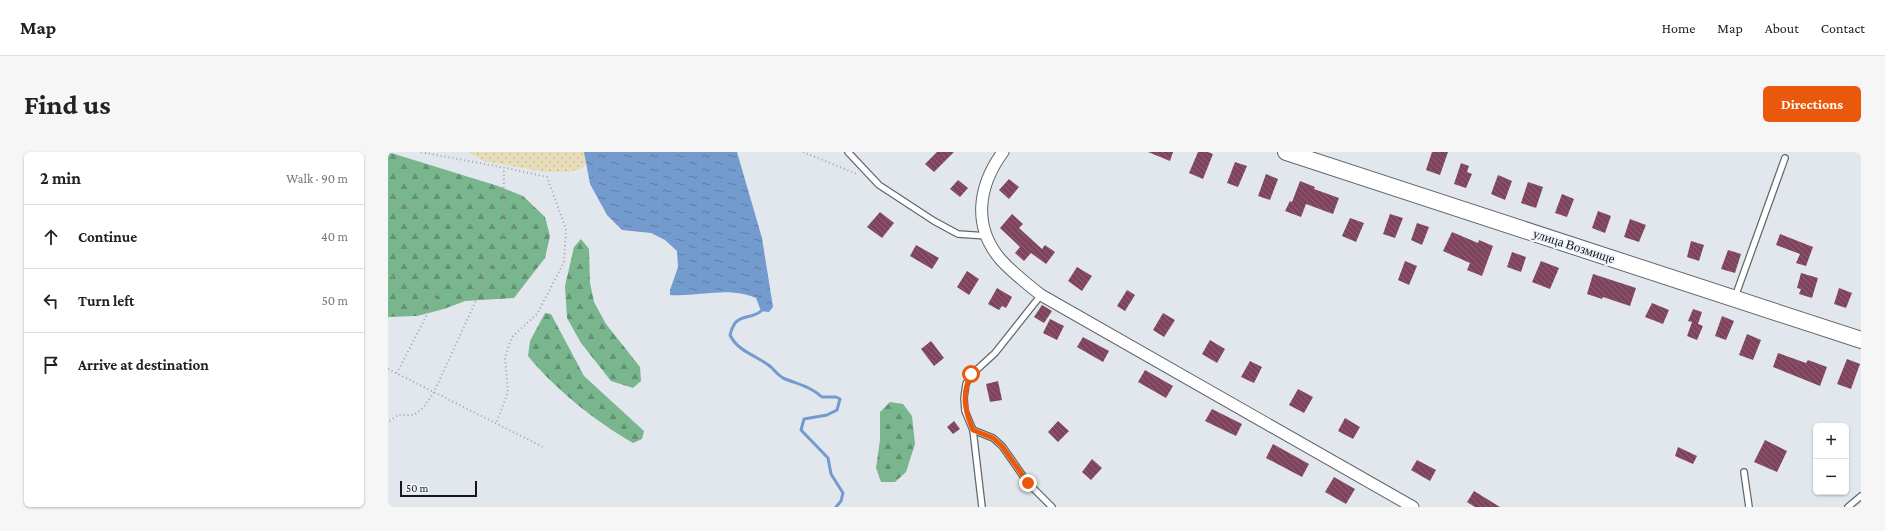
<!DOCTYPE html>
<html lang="en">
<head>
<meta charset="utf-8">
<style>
  body { margin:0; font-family:"Crimson Pro",serif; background:#f6f6f6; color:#222 }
  .controls { position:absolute; right:12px; bottom:12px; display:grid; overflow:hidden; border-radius:6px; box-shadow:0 1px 3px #0004 }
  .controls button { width:36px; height:36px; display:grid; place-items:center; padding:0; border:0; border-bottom:1px solid #e0e0e0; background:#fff; color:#222; font:20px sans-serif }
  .scale { position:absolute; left:12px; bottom:10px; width:77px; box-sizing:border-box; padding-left:4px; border:2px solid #151719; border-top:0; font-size:11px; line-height:14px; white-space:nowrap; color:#151719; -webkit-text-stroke:3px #eff5fc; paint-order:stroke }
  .stop { position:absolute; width:12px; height:12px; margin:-9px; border:3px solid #ea580c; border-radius:50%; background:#fff }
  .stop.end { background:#ea580c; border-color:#fff; box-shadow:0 1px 4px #0008 }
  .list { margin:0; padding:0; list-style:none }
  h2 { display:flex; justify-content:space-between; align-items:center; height:52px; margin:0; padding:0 16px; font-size:17px }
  h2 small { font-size:13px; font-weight:400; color:#767676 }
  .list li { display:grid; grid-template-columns:26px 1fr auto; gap:12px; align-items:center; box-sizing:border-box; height:64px; padding:0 16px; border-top:1px solid #e0e0e0 }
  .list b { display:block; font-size:15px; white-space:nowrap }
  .list em { font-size:13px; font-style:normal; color:#767676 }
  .icon { flex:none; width:22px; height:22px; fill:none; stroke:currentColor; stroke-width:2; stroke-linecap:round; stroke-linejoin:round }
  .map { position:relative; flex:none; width:1473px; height:355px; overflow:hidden; border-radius:6px }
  header { display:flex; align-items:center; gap:24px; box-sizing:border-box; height:56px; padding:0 20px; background:#fff; border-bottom:1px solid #e0e0e0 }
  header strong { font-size:19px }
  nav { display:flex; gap:22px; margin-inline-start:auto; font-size:14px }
  .intro { display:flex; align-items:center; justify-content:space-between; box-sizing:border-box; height:96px; padding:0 24px }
  h1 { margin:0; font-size:28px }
  .button { padding:10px 18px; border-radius:6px; background:#ea580c; color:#fff; font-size:14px; font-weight:700 }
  main { display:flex; gap:24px; padding:0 24px }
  aside { flex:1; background:#fff; border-radius:6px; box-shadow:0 1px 3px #0004 }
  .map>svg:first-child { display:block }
  .forest { fill:url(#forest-firs) }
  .sand { fill:url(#sand-dots) }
  .water { fill:url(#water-ripples) }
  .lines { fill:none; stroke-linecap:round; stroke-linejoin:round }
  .stream { stroke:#739bcd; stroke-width:3 }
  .building { fill:url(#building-back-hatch) }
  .service-casing { stroke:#62676d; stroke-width:8 }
  .minor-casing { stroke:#62676d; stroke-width:13 }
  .secondary-casing { stroke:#62676d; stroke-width:18 }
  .path { stroke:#a1a5aa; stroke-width:2; stroke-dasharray:1 3; stroke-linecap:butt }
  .service { stroke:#fff; stroke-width:5.5 }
  .minor { stroke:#fff; stroke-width:11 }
  .secondary { stroke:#fff; stroke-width:16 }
  .route { stroke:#ea580c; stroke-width:5 }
  .labels { text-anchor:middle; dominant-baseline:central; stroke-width:4; stroke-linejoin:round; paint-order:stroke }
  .street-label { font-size:13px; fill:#151719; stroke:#eff5fc }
</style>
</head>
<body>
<header>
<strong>Map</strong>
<nav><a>Home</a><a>Map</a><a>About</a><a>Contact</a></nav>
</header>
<div class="intro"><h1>Find us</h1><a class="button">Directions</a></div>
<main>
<aside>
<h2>2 min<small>Walk · 90 m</small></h2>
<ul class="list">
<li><svg class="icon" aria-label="ahead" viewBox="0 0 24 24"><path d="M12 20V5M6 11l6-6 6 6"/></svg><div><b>Continue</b></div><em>40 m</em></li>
<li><svg class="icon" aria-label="left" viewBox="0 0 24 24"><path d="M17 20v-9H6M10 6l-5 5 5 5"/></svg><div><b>Turn left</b></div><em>50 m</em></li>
<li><svg class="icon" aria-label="arrive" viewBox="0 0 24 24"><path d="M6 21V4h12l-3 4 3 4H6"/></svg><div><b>Arrive at destination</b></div></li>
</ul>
</aside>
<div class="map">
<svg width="1473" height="355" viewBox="0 0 1473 355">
  <defs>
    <pattern id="forest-firs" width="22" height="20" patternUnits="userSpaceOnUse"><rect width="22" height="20" fill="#79b58d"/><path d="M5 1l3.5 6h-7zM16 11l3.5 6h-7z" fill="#629272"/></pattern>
    <pattern id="sand-dots" width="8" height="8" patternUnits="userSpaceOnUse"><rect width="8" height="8" fill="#e7ddb8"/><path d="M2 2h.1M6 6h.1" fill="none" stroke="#c5bd9e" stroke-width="1.8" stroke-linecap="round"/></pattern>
    <pattern id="water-ripples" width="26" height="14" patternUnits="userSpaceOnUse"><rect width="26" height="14" fill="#739bcd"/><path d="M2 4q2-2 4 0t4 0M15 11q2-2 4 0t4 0" fill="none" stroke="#5d7da6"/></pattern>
    <pattern id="building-back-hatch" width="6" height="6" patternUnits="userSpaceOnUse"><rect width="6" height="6" fill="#7f445c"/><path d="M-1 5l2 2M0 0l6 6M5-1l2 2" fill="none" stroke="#8e6174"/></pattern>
  </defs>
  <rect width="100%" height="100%" fill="#e2e7ee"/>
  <!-- forest -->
  <g class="forest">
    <polygon points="0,0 110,34 135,44 157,65 162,84 157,106 126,146 77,149 56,157 29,164 0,165"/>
    <polygon points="193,87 201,97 202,131 206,150 218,172 252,215 253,229 245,236 223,229 193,191 179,166 177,134 186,95"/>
    <path d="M 157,161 L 163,162 L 196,224 L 256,279 L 254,287 L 245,291 C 207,269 167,237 140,204 L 142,189 Z"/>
    <polygon points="502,250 515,252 524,264 527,292 518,320 507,330 493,330 488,316 492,288 492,260"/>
  </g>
  <!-- sand -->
  <polygon class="sand" points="80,0 196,0 199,11 193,17 180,20 157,20 96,9"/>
  <!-- water -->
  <path class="water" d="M 196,0 L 349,0 L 374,86 L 385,155 L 381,160 L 373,159 L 368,146 C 340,134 311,145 282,143 L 282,138 L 290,115 L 289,99 L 277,88 L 263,81 L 234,78 L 219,63 L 202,32 Z"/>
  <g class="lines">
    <!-- stream -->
    <path class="stream" d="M 373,159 C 366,166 353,163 347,171 C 345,174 343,179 342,183 C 350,200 370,204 383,215 C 387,219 390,223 395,226 C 409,232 422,234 434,245 L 448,245 L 452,247 L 449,258 L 439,263 L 416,267 L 413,278 L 440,306 L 443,322 L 455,341 L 453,349 L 448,355"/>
  </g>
  <!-- building -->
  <g class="building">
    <polygon points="549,0 566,0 546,20 537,12"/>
    <polygon points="760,0 785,0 782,9"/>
    <polygon points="810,0 820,0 825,2 815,27 801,21"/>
    <polygon points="1044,0 1060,0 1052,23 1038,18"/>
    <polygon points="847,10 859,14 850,35 839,31"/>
    <polygon points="1073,11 1081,14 1079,20 1084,22 1078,36 1066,32"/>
    <polygon points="878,22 890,27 882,48 870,44"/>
    <polygon points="1110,23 1124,29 1117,48 1103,42"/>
    <polygon points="621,27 631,35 621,47 611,38"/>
    <polygon points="570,28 580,36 572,45 562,37"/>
    <polygon points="912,29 927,35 926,37 951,46 945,62 918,52 913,65 897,59 902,49 904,50"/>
    <polygon points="1140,30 1155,35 1148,56 1133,51"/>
    <polygon points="1174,42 1186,47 1179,65 1167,61"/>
    <polygon points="1210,59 1223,64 1217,81 1204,76"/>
    <polygon points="492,60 506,71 494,86 479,75"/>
    <polygon points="624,62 635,72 631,76 654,97 657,93 667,100 658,112 643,101 636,109 627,101 632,95 612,76"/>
    <polygon points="1002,62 1015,66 1007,86 995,82"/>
    <polygon points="962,66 976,71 968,90 954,84"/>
    <polygon points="1242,67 1258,73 1251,90 1236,85"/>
    <polygon points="1029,71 1041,75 1034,93 1023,88"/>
    <polygon points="1064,80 1090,91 1091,88 1105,94 1094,124 1079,118 1082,111 1055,99"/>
    <polygon points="1392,82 1425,95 1418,114 1408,111 1412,102 1388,93"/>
    <polygon points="1303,89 1316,93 1311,109 1299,105"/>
    <polygon points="528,93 551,106 544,117 522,104"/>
    <polygon points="1340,98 1353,102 1347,121 1333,117"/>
    <polygon points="1124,100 1138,105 1133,120 1119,115"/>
    <polygon points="1017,109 1029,114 1021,133 1010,128"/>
    <polygon points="1153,109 1171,116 1162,137 1144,130"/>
    <polygon points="689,115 704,124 694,139 680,129"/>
    <polygon points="579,119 591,127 581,143 569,135"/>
    <polygon points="1413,121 1430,126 1424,146 1411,142 1413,137 1409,136"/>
    <polygon points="1205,122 1248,136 1242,154 1215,145 1214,147 1199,142"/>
    <polygon points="609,136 624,145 618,156 614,154 611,158 600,152"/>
    <polygon points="1451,136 1464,141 1458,156 1446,152"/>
    <polygon points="739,138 747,143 737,159 729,154"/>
    <polygon points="1264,151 1281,158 1275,172 1257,165"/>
    <polygon points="654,153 664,159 656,171 646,165"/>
    <polygon points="1305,157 1314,160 1310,172 1308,171 1315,174 1309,188 1299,184 1304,170 1300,169"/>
    <polygon points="775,161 787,168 776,185 765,178"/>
    <polygon points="1334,164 1346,169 1338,188 1327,184"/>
    <polygon points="662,167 676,174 669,188 655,181"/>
    <polygon points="1359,182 1373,188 1365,208 1351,203"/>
    <polygon points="695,185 721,199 715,210 689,195"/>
    <polygon points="822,188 837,197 829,211 814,202"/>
    <polygon points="543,189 556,206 546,214 533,197"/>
    <polygon points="1390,201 1418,211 1420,208 1439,215 1432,234 1385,215"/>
    <polygon points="1459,207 1472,212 1463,237 1449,232"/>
    <polygon points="862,209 874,215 866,231 853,225"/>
    <polygon points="757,218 785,234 778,246 750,230"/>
    <polygon points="610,229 614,248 602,250 598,232"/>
    <polygon points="910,237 925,245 916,261 901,253"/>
    <polygon points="824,257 854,272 848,284 817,269"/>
    <polygon points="957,266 972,275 965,287 950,279"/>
    <polygon points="566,269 572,277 565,282 559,275"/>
    <polygon points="670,269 681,279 670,290 660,280"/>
    <polygon points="1377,288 1399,299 1389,320 1366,310"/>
    <polygon points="885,292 921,312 914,325 878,306"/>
    <polygon points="1290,295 1309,304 1305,312 1287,304"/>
    <polygon points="704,307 714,316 703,328 694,320"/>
    <polygon points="1029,308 1048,318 1042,329 1023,318"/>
    <polygon points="946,325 967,337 958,352 937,340"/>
    <polygon points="1086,339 1112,355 1087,355 1079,350"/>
  </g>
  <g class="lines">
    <!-- service casing -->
    <g class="service-casing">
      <g id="service">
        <polyline points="460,0 491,33 546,69 570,82 599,84"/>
        <polyline points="1347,145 1397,6"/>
        <polyline points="585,278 605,286 614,294 640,331 664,355"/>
        <polyline points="1356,320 1361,355"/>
        <polyline points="594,355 585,278 577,259 576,246 578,232 583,223 607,201 653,143"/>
        <polyline points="1460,355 1473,344"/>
      </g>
    </g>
    <!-- minor casing -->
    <g class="minor-casing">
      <path id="minor" d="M 615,0 C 590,34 584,74 613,108 C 625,121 639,132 653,143 L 1025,355"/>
    </g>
    <!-- secondary casing -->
    <g class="secondary-casing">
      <polyline id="secondary" points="898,0 1473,188"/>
    </g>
    <!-- path -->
    <g class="path">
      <polyline points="33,0 123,17 159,25 178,77 176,110 149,162 124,185 117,205 120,240 108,272"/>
      <polyline points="415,0 469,22"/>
      <polyline points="0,46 81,70 97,129 46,240 35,256 26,263 10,263 0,270"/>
      <polyline points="0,123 49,143 9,221"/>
      <polyline points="97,128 115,87 116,16"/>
      <polyline points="0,217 157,296"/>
    </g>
    <!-- service -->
    <use href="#service" class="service"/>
    <!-- minor -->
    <use href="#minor" class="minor"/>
    <!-- secondary -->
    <use href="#secondary" class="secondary"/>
  </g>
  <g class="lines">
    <!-- route -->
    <path class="route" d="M 583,222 C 573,243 577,259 585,278 L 605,286 L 614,294 L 640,331"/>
  </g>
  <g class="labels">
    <!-- street labels -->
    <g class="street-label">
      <text transform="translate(1186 94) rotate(18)">улица Возмище</text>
    </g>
  </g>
</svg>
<div class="controls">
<button>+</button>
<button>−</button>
</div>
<div class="scale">50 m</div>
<div class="stop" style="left:583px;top:222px"></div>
<div class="stop end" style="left:640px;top:331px"></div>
</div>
</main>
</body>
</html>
